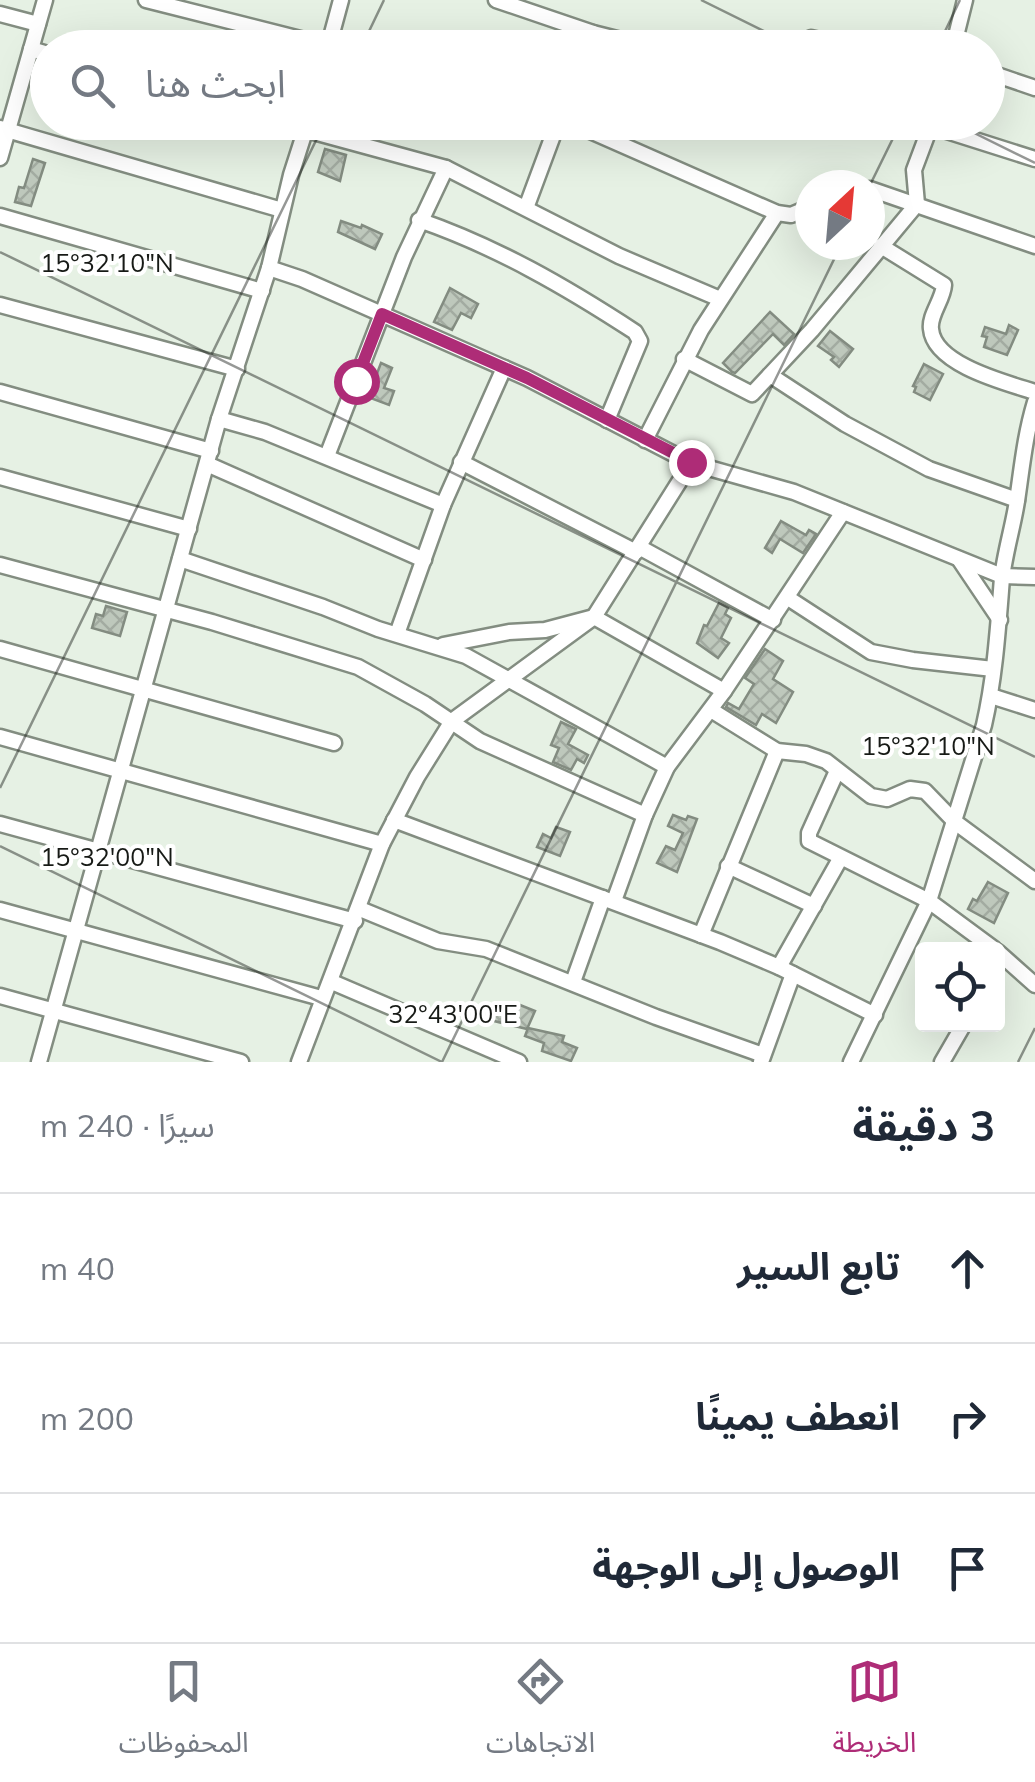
<!DOCTYPE html>
<html lang="ar">
<head>
<meta charset="utf-8">
<style>
  body { margin:0; font-family:Mulish,"Noto Sans Arabic",sans-serif; background:#f2f2f3; color:#1f2937; direction:rtl }
  .controls { position:absolute; right:30px; bottom:30px; display:grid; overflow:hidden; border-radius:10px; box-shadow:0 10px 40px #0002 }
  .controls button { width:90px; height:90px; display:grid; place-items:center; padding:0; border:0; border-bottom:2px solid #e0e1e3; background:#fff; color:#1f2937; font:50px sans-serif }
  .compass { position:absolute; left:795px; top:170px; width:90px; height:90px; border-radius:50%; background:#fff; box-shadow:0 10px 40px #0002; rotate:26deg }
  .stop { position:absolute; width:30px; height:30px; margin:-22px; border:8px solid #ae2c77; border-radius:50%; background:#fff }
  .stop.end { background:#ae2c77; border-color:#fff; box-shadow:0 2px 10px #0008 }
  .list { margin:0; padding:0; list-style:none }
  h2 { display:flex; justify-content:space-between; align-items:center; height:130px; margin:0; padding:0 40px; font-size:42px }
  h2 small { font-size:32px; font-weight:400; color:#747a83 }
  .list li { display:grid; grid-template-columns:65px 1fr auto; gap:30px; align-items:center; box-sizing:border-box; height:150px; padding:0 40px; border-top:2px solid #e0e1e3 }
  .list b { display:block; font-size:38px; white-space:nowrap }
  .list em { font-size:32px; font-style:normal; color:#747a83 }
  .icon { flex:none; width:55px; height:55px; fill:none; stroke:currentColor; stroke-width:2; stroke-linecap:round; stroke-linejoin:round }
  .map { position:relative; flex:none; width:1035px; height:1062px; overflow:hidden; direction:ltr }
  .search { position:absolute; background:#fff; box-shadow:0 10px 40px #0002; left:30px; right:30px; top:30px; height:110px; display:flex; align-items:center; gap:25px; box-sizing:border-box; padding:0 35px; border-radius:55px; color:#747a83; font-size:38px }
  .sheet { height:580px; background:#fff }
  nav { display:flex; justify-content:space-around; align-items:center; box-sizing:border-box; height:140px; border-top:2px solid #e0e1e3; background:#fff; font-size:28px; color:#747a83 }
  nav a { display:grid; justify-items:center; gap:5px }
  nav .on { color:#ae2c77 }
  .map>svg:first-child { display:block }
  .building { fill:url(#building-cross-hatch); stroke:#838c81; stroke-width:2.5 }
  .lines { fill:none; stroke-linecap:round; stroke-linejoin:round }
  .minor-casing { stroke:#838d81; stroke-width:19 }
  .minor { stroke:#fff; stroke-width:14 }
  .route { stroke:#ae2c77; stroke-width:12 }
  .ticks { fill:none; stroke:#171a16; stroke-width:2.5; stroke-opacity:0.45 }
  .ticks-label { font-size:25px; text-anchor:middle; fill:#171a16; stroke:#fff; stroke-width:8; stroke-linejoin:round; paint-order:stroke }
</style>
</head>
<body>
<div class="map">
<svg width="1035" height="1062" viewBox="0 0 1035 1062">
  <defs>
    <pattern id="building-cross-hatch" width="8" height="8" patternUnits="userSpaceOnUse" patternTransform="scale(2.5)"><rect width="8" height="8" fill="#bec8bc"/><path d="M0 0l8 8M0 8l8-8" fill="none" stroke="#a3aba1"/></pattern>
  </defs>
  <rect width="100%" height="100%" fill="#e6f1e4"/>
  <!-- building -->
  <g class="building">
    <polygon points="325,149 346,155 340,181 318,172"/>
    <polygon points="33,159 45,163 31,206 15,202 19,187 24,188"/>
    <polygon points="341,221 361,228 362,225 382,234 375,249 338,232"/>
    <polygon points="450,288 478,304 471,318 461,313 452,330 434,322"/>
    <polygon points="770,312 794,334 784,345 773,334 735,373 732,372 723,363"/>
    <polygon points="1009,325 1018,330 1007,355 984,347 987,337 982,336 985,327 1006,334"/>
    <polygon points="830,331 853,349 839,367 831,360 834,357 818,346"/>
    <polygon points="381,363 392,368 384,388 394,391 389,405 368,397"/>
    <polygon points="924,364 943,374 930,400 914,392 916,387 913,386"/>
    <polygon points="781,521 806,535 809,530 816,534 803,553 780,539 772,553 765,548"/>
    <polygon points="719,603 728,608 725,614 731,618 721,638 729,643 718,658 697,643 704,625 707,626"/>
    <polygon points="106,606 127,612 120,636 92,628 96,614 103,616"/>
    <polygon points="765,649 783,661 773,679 793,692 776,723 762,714 756,725 726,707 728,703 739,709 754,684 745,678"/>
    <polygon points="561,722 576,729 568,744 588,755 584,763 577,759 571,770 553,762 559,748 551,745"/>
    <polygon points="673,815 686,820 688,816 697,819 677,872 657,863 666,846 675,850 683,833 668,826"/>
    <polygon points="556,827 570,832 560,856 537,847 543,834 551,838"/>
    <polygon points="988,882 1008,893 994,923 968,909 973,899 977,901"/>
    <polygon points="520,1005 535,1011 527,1029 490,1020 494,1007 516,1014"/>
    <polygon points="528,1028 564,1036 562,1042 577,1048 571,1061 542,1051 544,1043 525,1036"/>
  </g>
  <g class="lines">
    <!-- minor casing -->
    <g class="minor-casing">
      <g id="minor">
        <polyline points="146,0 328,46"/>
        <polyline points="496,0 593,33 653,48"/>
        <polyline points="0,14 38,24"/>
        <polyline points="331,37 367,48"/>
        <polyline points="811,38 857,48"/>
        <polyline points="328,48 341,0"/>
        <polyline points="588,48 593,33"/>
        <polyline points="953,48 965,0"/>
        <polyline points="31,49 48,54"/>
        <polyline points="988,72 1035,88"/>
        <polyline points="277,122 446,168 619,256 720,299"/>
        <polyline points="570,122 777,213 791,215 810,207"/>
        <polyline points="931,126 1035,159"/>
        <polyline points="0,128 282,210"/>
        <polyline points="0,158 45,0"/>
        <polyline points="870,189 1035,246"/>
        <polyline points="526,208 558,122"/>
        <polyline points="0,216 262,291"/>
        <path d="M 419,220 C 497,247 566,287 635,332 L 640,341 L 607,420"/>
        <path d="M 881,246 L 944,285 C 943,300 929,315 931,329 C 934,365 1007,383 1035,392"/>
        <polyline points="269,268 302,279 527,378 691,463 794,492 1002,576 1035,577"/>
        <polyline points="0,305 237,369"/>
        <polyline points="684,359 752,394 812,330 917,204 914,170 932,122"/>
        <polyline points="770,375 845,424 929,469 1017,500"/>
        <polyline points="0,392 211,451"/>
        <polyline points="219,419 265,432 443,505"/>
        <polyline points="645,440 701,330 777,213"/>
        <polyline points="327,456 404,257 446,168"/>
        <polyline points="461,462 636,552"/>
        <polyline points="207,464 424,560"/>
        <polyline points="0,477 189,529"/>
        <polyline points="639,547 773,620"/>
        <polyline points="180,559 323,607 378,629 466,656 667,767"/>
        <polyline points="959,559 1000,620"/>
        <polyline points="0,565 212,622 358,667 425,704 480,741 645,815"/>
        <polyline points="788,598 871,652 913,660 993,669"/>
        <polyline points="397,634 443,505 504,368"/>
        <polyline points="443,645 509,632 545,630 594,617 724,691"/>
        <polyline points="0,649 334,743"/>
        <polyline points="991,696 1035,710"/>
        <polyline points="711,710 777,751 806,754 826,761 871,796 887,799 910,789 925,791 955,822 1035,881"/>
        <polyline points="0,737 382,844"/>
        <polyline points="837,771 809,833 809,841 929,901 994,949"/>
        <polyline points="394,820 720,942 779,967 875,1015"/>
        <polyline points="0,824 355,921"/>
        <polyline points="728,866 814,906"/>
        <polyline points="614,901 645,815 667,767 724,691 843,512"/>
        <polyline points="360,909 438,941 486,949 656,1017 763,1055"/>
        <polyline points="0,910 321,998"/>
        <polyline points="701,935 777,751"/>
        <polyline points="998,952 1035,985"/>
        <polyline points="779,967 840,859"/>
        <polyline points="332,982 519,1062"/>
        <polyline points="573,982 603,898"/>
        <polyline points="0,996 241,1062"/>
        <polyline points="39,1062 219,419 269,268 291,175 308,122"/>
        <polyline points="299,1062 382,844 417,777 452,721 594,617 691,463"/>
        <polyline points="761,1062 793,974"/>
        <path d="M 851,1062 L 929,901 L 984,725 C 995,677 998,628 1002,578 C 1005,552 1013,527 1017,501 C 1022,467 1025,435 1035,402"/>
        <polyline points="942,1062 964,1024"/>
      </g>
    </g>
    <!-- minor -->
    <use href="#minor" class="minor"/>
  </g>
  <g class="lines">
    <!-- route -->
    <polyline class="route" points="356,381 382,314 527,378 691,462"/>
  </g>
  <!-- ticks -->
  <path class="ticks" d="M 701,0 L 798,48M 361,48 L 384,0M 937,48 L 960,0M 952,122 L 1035,163M 870,185 L 901,122M 0,252 L 1035,757M 0,788 L 325,122M 0,846 L 442,1062M 442,1062 L 841,245M 1018,1062 L 1035,1028"/>
  <g class="ticks-label">
    <text x="107" y="272">15°32'10"N</text>
    <text x="928" y="755">15°32'10"N</text>
    <text x="107" y="866">15°32'00"N</text>
    <text x="453" y="1023">32°43'00"E</text>
  </g>
</svg>
<div class="controls">
<button><svg class="icon" aria-label="locate" viewBox="0 0 24 24"><circle cx="12" cy="12" r="6"/><path d="M12 2v4M12 18v4M2 12h4M18 12h4"/></svg></button>
</div>
<svg class="compass" viewBox="-18 -18 36 36"><path d="M0-13l5 13h-10z" fill="#e53935"/><path d="M0 13l5-13h-10z" fill="#747a83"/></svg>
<div class="stop" style="left:356px;top:381px"></div>
<div class="stop end" style="left:691px;top:462px"></div>
<div class="search"><svg class="icon" aria-label="search" viewBox="0 0 24 24"><circle cx="10" cy="10" r="6"/><path d="M15 15l6 6"/></svg>ابحث هنا</div>
</div>
<section class="sheet">
<h2>3 دقيقة<small>سيرًا · 240 m</small></h2>
<ul class="list">
<li><svg class="icon" aria-label="ahead" viewBox="0 0 24 24"><path d="M12 20V5M6 11l6-6 6 6"/></svg><div><b>تابع السير</b></div><em>40 m</em></li>
<li><svg class="icon" aria-label="right" viewBox="0 0 24 24"><path d="M7 20v-9h11M14 6l5 5-5 5"/></svg><div><b>انعطف يمينًا</b></div><em>200 m</em></li>
<li><svg class="icon" aria-label="arrive" viewBox="0 0 24 24"><path d="M6 21V4h12l-3 4 3 4H6"/></svg><div><b>الوصول إلى الوجهة</b></div></li>
</ul>
</section>
<nav>
<a class="on"><svg class="icon" aria-label="map" viewBox="0 0 24 24"><path d="M3 6l6-2 6 2 6-2v14l-6 2-6-2-6 2zM9 4v14M15 6v14"/></svg>الخريطة</a>
<a><svg class="icon" aria-label="directions" viewBox="0 0 24 24"><path d="M12 3l9 9-9 9-9-9zM9 14v-3h6M13 9l2 2-2 2"/></svg>الاتجاهات</a>
<a><svg class="icon" aria-label="saved" viewBox="0 0 24 24"><path d="M7 4h10v16l-5-4-5 4z"/></svg>المحفوظات</a>
</nav>
</body>
</html>
